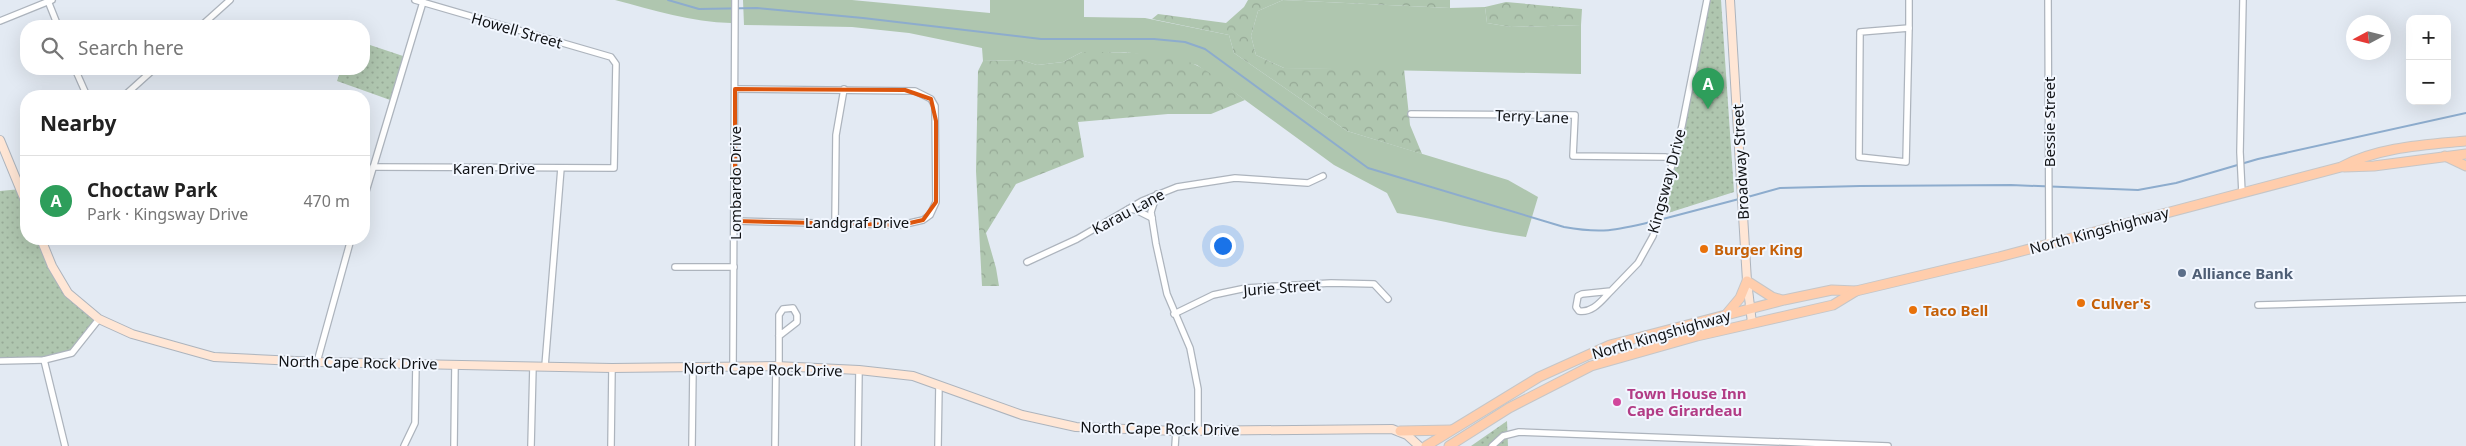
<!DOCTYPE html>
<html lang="en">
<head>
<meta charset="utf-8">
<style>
  body { margin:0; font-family:"Noto Sans",sans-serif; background:#f2f2f2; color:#222 }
  .controls { position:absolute; right:15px; top:15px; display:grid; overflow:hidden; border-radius:10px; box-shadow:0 5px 20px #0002 }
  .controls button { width:45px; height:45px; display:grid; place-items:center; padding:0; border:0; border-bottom:1px solid #e0e0e0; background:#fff; color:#222; font:25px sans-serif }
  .compass { position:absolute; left:2346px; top:15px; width:45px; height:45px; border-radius:50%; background:#fff; box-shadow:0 5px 20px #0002; rotate:263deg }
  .you { position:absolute; left:1222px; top:245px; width:18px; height:18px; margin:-12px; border:4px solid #fff; border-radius:50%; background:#1a73e8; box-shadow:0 0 0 8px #1a73e833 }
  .badge { display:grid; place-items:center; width:32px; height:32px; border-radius:50%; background:#111827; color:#fff; font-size:16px; font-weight:700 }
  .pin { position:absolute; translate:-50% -41px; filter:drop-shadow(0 1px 2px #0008) }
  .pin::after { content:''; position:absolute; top:26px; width:18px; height:15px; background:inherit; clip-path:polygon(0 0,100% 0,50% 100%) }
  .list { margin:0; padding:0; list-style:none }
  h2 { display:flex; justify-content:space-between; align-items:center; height:65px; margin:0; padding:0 20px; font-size:21px }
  h2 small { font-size:16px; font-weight:400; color:#767676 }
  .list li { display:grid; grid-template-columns:32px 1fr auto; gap:15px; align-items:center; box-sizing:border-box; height:90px; padding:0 20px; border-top:1px solid #e0e0e0 }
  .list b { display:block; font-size:19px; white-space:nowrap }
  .list p { margin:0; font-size:16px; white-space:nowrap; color:#767676 }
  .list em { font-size:16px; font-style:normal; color:#767676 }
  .icon { flex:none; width:28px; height:28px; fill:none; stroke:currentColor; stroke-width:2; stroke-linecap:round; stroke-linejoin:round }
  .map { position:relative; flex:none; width:2466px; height:446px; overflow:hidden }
  .search { position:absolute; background:#fff; box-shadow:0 5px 20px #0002; left:20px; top:20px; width:350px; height:55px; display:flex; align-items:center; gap:12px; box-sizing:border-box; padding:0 18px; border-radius:20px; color:#767676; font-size:19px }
  .panel { position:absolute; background:#fff; box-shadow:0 5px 20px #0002; left:20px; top:90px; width:350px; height:155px; border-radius:20px }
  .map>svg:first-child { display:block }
  .grass { fill:#afc6af }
  .forest { fill:url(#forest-crowns) }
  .park { fill:url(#park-dots) }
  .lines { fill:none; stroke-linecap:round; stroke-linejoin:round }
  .stream { stroke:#8daccd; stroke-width:2 }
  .street-casing { stroke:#adb4bd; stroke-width:8 }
  .secondary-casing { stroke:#adb4bd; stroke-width:10 }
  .primary-casing { stroke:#c6c6c7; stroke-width:11 }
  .street { stroke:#fff; stroke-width:5.5 }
  .secondary { stroke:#ffe6d5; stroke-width:8 }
  .primary { stroke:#ffcdac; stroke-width:9 }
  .marked { fill:none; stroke:#dd550c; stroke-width:4; stroke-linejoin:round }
  .food-dot { fill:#e8710a; stroke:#f2f7ff; stroke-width:2 }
  .service-dot { fill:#5c6f8a; stroke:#f2f7ff; stroke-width:2 }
  .hotel-dot { fill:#d1479c; stroke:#f2f7ff; stroke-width:2 }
  .labels { text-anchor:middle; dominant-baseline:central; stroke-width:4; stroke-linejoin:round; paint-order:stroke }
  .street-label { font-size:15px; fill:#101215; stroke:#f2f7ff }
  .food-label { font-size:15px; font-weight:bold; fill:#c56008; stroke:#f2f7ff; text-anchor:start }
  .service-label { font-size:15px; font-weight:bold; fill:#4e5e75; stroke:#f2f7ff; text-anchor:start }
  .hotel-label { font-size:15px; font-weight:bold; fill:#b23c85; stroke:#f2f7ff; text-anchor:start }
</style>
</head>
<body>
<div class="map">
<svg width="2466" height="446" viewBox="0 0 2466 446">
  <defs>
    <pattern id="forest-crowns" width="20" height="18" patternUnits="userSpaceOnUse" patternTransform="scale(1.25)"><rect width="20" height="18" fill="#afc6af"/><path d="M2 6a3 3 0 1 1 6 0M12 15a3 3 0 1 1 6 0" fill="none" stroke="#96a996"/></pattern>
    <pattern id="park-dots" width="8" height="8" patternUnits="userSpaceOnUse" patternTransform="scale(1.25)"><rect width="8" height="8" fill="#afc6af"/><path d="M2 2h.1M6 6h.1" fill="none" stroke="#96a996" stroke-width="1.8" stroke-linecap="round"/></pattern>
  </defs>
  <rect width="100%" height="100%" fill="#e3eaf3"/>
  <!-- grass -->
  <g class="grass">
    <path d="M 615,0 L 731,0 L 731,23 C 692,22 653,10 615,0 Z"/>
    <path d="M 743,0 L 852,0 L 990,13 L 990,0 L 1084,0 L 1084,17 L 1145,18 L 1229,35 L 1234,53 L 1347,131 L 1508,180 L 1538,197 L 1526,237 C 1483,231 1441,220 1397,213 L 1387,193 L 1334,165 L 1197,65 L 1168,58 L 1124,52 L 1082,52 L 1063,62 L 1037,65 L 1021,60 L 983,61 L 982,48 L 909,33 L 852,27 L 744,25 Z"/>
    <polygon points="1283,0 1450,8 1485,7 1487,23 1511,27 1581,25 1581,74 1284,68 1256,55 1251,36 1258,11"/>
  </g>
  <!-- forest -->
  <g class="forest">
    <polygon points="1248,0 1450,0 1450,8 1283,0 1258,11 1251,36 1256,55 1284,68 1404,69 1410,125 1422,154 1347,131 1234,53 1229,35 1152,19 1158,14 1226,23 1244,7"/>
    <polygon points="1506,2 1582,9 1581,25 1511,27 1487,23 1485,7"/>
    <path d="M 1082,52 C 1113,52 1170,51 1198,66 C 1214,74 1230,89 1245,100 L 1211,114 L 1168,114 L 1078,122 L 1084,157 L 1016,184 L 986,233 L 996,268 L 999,286 L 982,286 L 976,171 L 978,71 L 983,61 L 1021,60 L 1037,65 L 1063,62 Z"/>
  </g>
  <!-- park -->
  <g class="park">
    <polygon points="1708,0 1721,0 1734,192 1665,214 1697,64"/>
    <polygon points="364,43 406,57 393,101 337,81 341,69 364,69"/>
    <polygon points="21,189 26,203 26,239 41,239 68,293 99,319 72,353 44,360 0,361 0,191"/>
    <polygon points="1507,421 1508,446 1471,446"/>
  </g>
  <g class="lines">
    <!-- stream -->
    <g class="stream">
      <path d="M 668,0 L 699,9 L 757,8 L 863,18 L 1041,39 L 1154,39 L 1185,42 L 1205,49 L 1368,168 L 1564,227 C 1603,234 1617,230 1655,221"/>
      <polyline points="1744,198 1780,188 1860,186 2011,185 2138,190 2176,183 2258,159 2466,113"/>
      <polyline points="1659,220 1739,199"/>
    </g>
    <!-- street casing -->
    <g class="street-casing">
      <g id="street">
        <polyline points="2048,0 2049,243"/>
        <polyline points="48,1 58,26"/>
        <polyline points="0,21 52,0"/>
        <polyline points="201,26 230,0"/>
        <polygon points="1909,28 1906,162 1859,157 1860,32"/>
        <polyline points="1909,28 1909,0"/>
        <polyline points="75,69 87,96"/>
        <polyline points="124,96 154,69"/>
        <polyline points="1411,114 1575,115 1573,156 1665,157 1673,159"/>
        <polyline points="373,167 614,168 616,64 611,57 415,0"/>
        <polyline points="2242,193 2240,152 2243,0"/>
        <polyline points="1157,194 1151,212 1156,244 1167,294 1190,348 1198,389 1198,431"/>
        <polyline points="364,198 423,2"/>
        <polyline points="1129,209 1136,210 1152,218"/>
        <polyline points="735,221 901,225 923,220 930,215 936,202 935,106 931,99 915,91 735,89"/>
        <polyline points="835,223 836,135 844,89"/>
        <polyline points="1027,262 1077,239 1142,201 1177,187 1235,178 1308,183 1323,176"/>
        <polyline points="675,267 734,267"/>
        <path d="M 1611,291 C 1601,301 1593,313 1579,311 L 1576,307 L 1578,296 L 1582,294 L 1611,291 L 1638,263 L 1653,236 L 1682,126 L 1707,0"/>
        <polyline points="2258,305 2466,299"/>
        <polyline points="1174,314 1213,295 1246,288 1331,283 1374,284 1388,299"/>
        <polyline points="44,360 65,446"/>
        <polyline points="0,361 44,360 72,353 99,319"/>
        <polyline points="317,362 351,239"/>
        <polyline points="545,366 561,168"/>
        <polyline points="733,366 735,0"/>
        <polyline points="779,366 779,315 783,309 793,308 797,315 797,322 779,336"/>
        <polyline points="404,446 415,423 416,364"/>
        <polyline points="454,446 455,364"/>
        <polyline points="531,446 533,366"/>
        <polyline points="611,446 612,368"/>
        <polyline points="692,446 693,368"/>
        <polyline points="775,446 776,366"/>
        <polyline points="858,446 859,370"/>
        <polyline points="938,446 939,385"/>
        <polyline points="1175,446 1176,431"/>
        <polyline points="1492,446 1503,436 1519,432 1888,446"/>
      </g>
    </g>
    <!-- secondary casing -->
    <g class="secondary-casing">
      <g id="secondary">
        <polyline points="1730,0 1747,281 1752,323"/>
        <polyline points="0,140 26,203"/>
        <polyline points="41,239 52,266 68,293 99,319 132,334 214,357 317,362 612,368 776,366 859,370 913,376 1022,415 1076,427 1176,431 1392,429 1407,435 1419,446"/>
      </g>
    </g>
    <!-- primary casing -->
    <g class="primary-casing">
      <g id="primary">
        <polyline points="2445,156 2466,166"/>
        <polyline points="2344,167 2374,166 2466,154"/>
        <polyline points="1725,316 1740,298 1747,281 1772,297 1782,300"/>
        <polyline points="1400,431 1451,430"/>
        <path d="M 1426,446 L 1539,377 L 1610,345 L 1784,300 L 1832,290 L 1856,291 L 1999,257 L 2341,167 C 2378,147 2424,145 2466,141"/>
        <polyline points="1449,446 1509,408 1591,366 1697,336 1833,305 1856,291"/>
      </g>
    </g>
    <!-- street -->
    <use href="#street" class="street"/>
    <!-- secondary -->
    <use href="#secondary" class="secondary"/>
    <!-- primary -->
    <use href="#primary" class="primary"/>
  </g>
  <!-- marked area -->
  <path class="marked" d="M 735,89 L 905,90 L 931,99 L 936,121 L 936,202 L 923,220 L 901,225 L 735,221 Z"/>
  <!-- markers -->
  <g class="food-dot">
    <circle cx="1704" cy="249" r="5"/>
    <circle cx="2081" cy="303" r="5"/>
    <circle cx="1913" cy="310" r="5"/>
  </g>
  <circle class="service-dot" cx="2182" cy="273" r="5"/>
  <circle class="hotel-dot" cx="1617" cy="402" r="5"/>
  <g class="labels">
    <!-- street labels -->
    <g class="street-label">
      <text transform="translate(517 30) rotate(16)">Howell Street</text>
      <text transform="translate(1532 116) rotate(2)">Terry Lane</text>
      <text transform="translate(2049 122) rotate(-90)">Bessie Street</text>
      <text transform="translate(1740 162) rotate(-93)">Broadway Street</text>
      <text x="494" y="168">Karen Drive</text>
      <text transform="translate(1666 181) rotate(-75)">Kingsway Drive</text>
      <text transform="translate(735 183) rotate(-90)">Lombardo Drive</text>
      <text transform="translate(1128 211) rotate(-28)">Karau Lane</text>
      <text x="857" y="222">Landgraf Drive</text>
      <text transform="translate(2099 230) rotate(-15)">North Kingshighway</text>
      <text transform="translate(1282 287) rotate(-4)">Jurie Street</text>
      <text transform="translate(1661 334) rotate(-16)">North Kingshighway</text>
      <text transform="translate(358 362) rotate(1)">North Cape Rock Drive</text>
      <text transform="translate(763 369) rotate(1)">North Cape Rock Drive</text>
      <text transform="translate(1160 428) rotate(1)">North Cape Rock Drive</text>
    </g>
    <!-- food labels -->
    <g class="food-label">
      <text x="1714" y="249">Burger King</text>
      <text x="2091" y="303">Culver's</text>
      <text x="1923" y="310">Taco Bell</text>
    </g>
    <!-- service labels -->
    <g class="service-label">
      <text x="2192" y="273">Alliance Bank</text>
    </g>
    <!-- hotel labels -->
    <g class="hotel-label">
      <text x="1627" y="393">Town House Inn<tspan x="1627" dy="17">Cape Girardeau</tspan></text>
    </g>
  </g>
</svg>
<div class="controls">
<button>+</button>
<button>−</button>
</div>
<svg class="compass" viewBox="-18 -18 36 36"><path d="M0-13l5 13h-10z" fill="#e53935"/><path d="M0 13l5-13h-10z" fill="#767676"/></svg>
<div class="you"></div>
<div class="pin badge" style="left:1708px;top:109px;background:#2e9e5b">A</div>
<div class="search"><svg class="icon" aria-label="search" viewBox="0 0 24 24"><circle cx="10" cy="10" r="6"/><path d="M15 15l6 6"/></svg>Search here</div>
<section class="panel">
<h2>Nearby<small></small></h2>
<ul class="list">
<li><span class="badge" style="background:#2e9e5b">A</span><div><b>Choctaw Park</b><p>Park · Kingsway Drive</p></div><em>470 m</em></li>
</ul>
</section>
</div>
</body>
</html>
